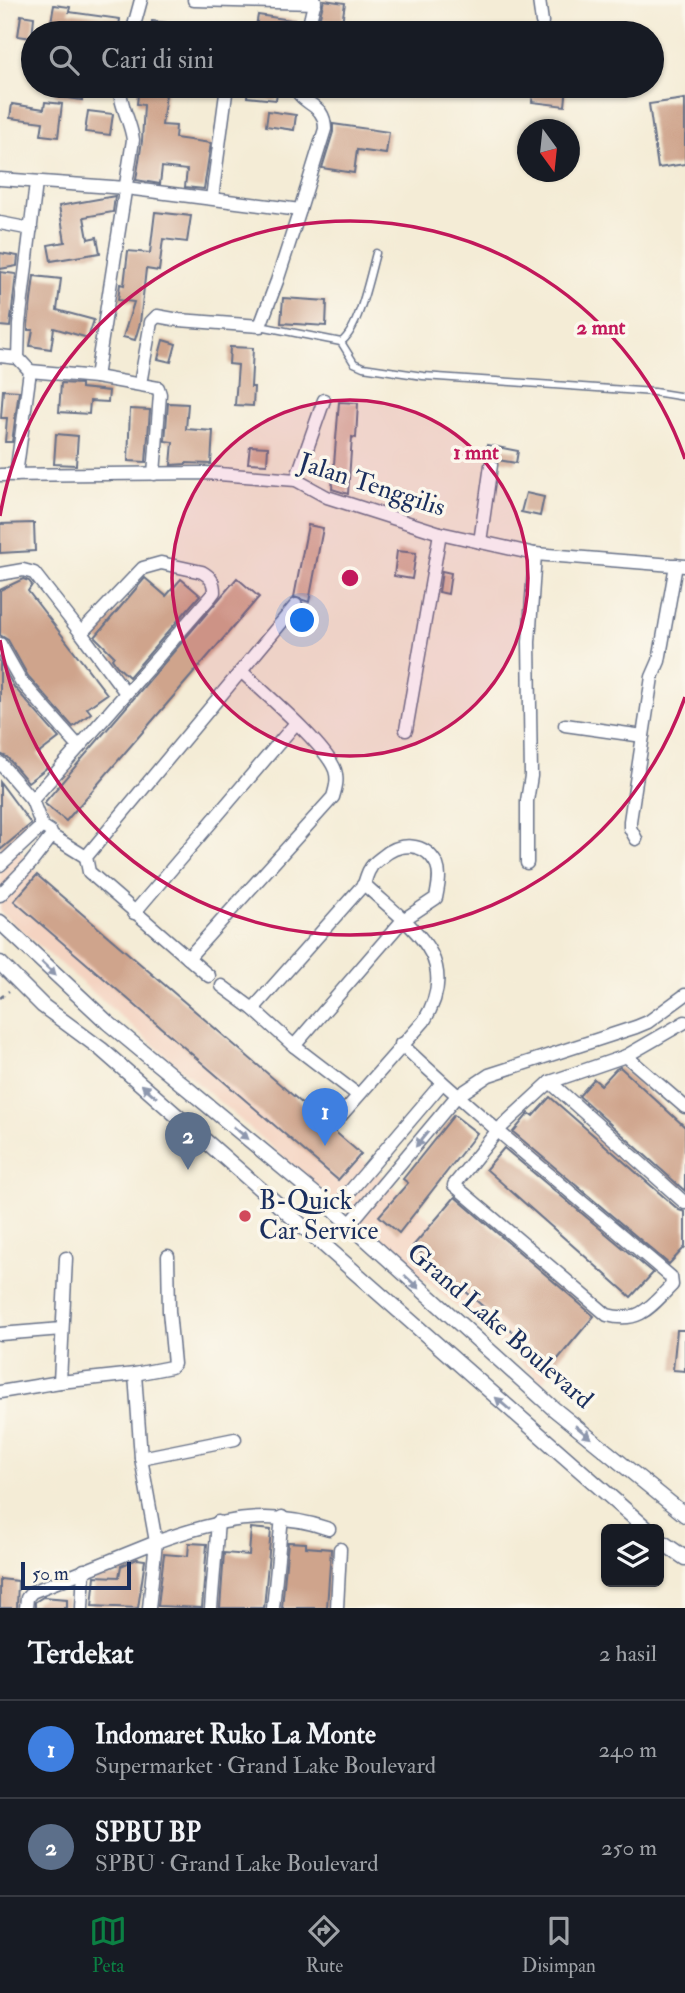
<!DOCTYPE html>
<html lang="id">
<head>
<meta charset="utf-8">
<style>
  body { margin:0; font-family:"IM FELL Double Pica",serif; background:#20242c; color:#f1f3f6 }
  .controls { position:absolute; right:21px; bottom:21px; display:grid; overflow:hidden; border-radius:10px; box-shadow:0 2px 5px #0004 }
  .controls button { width:63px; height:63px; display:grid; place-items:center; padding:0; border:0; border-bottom:2px solid #363941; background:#171b24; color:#f1f3f6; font:35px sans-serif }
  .compass { position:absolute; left:517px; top:119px; width:63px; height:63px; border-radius:50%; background:#171b24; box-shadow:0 2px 5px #0004; rotate:165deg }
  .scale { position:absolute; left:21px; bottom:18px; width:110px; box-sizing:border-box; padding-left:7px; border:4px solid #1b2f5e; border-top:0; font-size:19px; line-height:24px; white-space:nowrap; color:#1b2f5e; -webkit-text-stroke:5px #fbf7ec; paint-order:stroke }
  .you { position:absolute; left:303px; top:621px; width:24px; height:24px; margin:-18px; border:5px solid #fff; border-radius:50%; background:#1a73e8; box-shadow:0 0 0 10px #1a73e833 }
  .badge { display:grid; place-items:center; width:46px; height:46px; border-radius:50%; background:#0b8043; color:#fff; font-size:23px; font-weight:700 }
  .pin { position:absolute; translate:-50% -58px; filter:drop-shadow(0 2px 4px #0008) }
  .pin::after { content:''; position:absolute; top:37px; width:24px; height:21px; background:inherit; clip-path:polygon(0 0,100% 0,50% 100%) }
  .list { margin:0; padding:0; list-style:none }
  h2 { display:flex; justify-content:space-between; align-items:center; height:91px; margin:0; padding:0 28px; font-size:30px }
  h2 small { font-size:23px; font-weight:400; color:#9ea1a6 }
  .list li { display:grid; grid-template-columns:46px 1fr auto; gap:21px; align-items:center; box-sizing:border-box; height:98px; padding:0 28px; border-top:2px solid #363941 }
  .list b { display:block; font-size:26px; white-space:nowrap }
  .list p { margin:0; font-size:23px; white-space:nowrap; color:#9ea1a6 }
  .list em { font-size:23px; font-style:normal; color:#9ea1a6 }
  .icon { flex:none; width:38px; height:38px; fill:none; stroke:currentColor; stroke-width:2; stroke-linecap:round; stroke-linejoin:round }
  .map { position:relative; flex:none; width:685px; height:1608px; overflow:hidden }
  .search { position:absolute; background:#171b24; box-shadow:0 2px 5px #0004; left:21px; right:21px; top:21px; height:77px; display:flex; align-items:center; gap:18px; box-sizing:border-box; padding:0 24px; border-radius:38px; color:#9ea1a6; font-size:26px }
  .sheet { height:287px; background:#171b24 }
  nav { display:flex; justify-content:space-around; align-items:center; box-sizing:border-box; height:98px; border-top:2px solid #363941; background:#171b24; font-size:19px; color:#9ea1a6 }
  nav a { display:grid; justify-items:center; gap:4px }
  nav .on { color:#0b8043 }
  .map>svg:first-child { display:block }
  .built { fill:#f4d3c1 }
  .building { fill:#cfa48c }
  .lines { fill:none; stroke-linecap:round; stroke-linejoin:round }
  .service-casing { stroke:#677188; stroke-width:9 }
  .minor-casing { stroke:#677188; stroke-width:15 }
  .tertiary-casing { stroke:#677188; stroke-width:17 }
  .path { stroke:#677188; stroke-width:2.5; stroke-dasharray:5 5; stroke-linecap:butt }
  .service { stroke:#fff; stroke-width:6 }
  .minor { stroke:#fff; stroke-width:12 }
  .tertiary { stroke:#fff; stroke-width:14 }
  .oneway { fill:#8d97ae }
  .ring { fill:none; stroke:#c2185b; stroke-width:3.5 }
  .poi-dot { fill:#d1495b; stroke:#fbf7ec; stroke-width:2.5 }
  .labels { text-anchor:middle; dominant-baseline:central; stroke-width:7; stroke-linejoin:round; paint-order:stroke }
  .street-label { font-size:26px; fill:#1b2f5e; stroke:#fbf7ec }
  .poi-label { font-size:26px; fill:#1b2f5e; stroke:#fbf7ec; text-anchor:start }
  .centre { fill:#c2185b; stroke:#fbf7ec; stroke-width:3.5 }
  .ring-label { font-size:21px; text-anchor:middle; font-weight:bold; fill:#c2185b; stroke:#fbf7ec; stroke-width:7; stroke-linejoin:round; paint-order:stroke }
</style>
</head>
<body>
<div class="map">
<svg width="685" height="1608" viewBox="0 0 685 1608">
  <rect width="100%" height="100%" fill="#fbf7ec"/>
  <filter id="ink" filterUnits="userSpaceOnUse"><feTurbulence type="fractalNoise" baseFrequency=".0143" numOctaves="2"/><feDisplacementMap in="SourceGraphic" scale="14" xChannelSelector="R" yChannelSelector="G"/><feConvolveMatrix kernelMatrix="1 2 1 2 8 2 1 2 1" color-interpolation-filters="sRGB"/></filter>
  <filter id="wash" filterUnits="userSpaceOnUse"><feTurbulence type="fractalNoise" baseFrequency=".00686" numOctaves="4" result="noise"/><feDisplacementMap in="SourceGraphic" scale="28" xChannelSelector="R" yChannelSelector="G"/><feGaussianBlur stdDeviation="1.57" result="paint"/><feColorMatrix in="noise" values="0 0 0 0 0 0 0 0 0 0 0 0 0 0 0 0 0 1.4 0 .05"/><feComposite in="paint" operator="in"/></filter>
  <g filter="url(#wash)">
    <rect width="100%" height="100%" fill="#f4ecd6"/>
    <!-- built -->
    <polygon class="built" points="0,824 39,874 571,1343 543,1382 0,912"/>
    <g id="blocks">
      <!-- building -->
      <g class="building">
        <polygon points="324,0 345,3 342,23 319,20"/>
        <polygon points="54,5 70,7 69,12 120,19 118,33 85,31 86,27 51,22"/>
        <polygon points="21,15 34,17 32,38 18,36"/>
        <polygon points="258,15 298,21 296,33 255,33"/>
        <polygon points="152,21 191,26 190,33 150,33"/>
        <polygon points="56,86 84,86 82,100 55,96"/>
        <polygon points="139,86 167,86 162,125 176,126 175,138 211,143 204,189 185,187 187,170 162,167 160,184 136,180 142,141 144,105 137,104"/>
        <polygon points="248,86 278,86 276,100 247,97"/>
        <polygon points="534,86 567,86 565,106 532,102"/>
        <polygon points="685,99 685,164 658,168 649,104"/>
        <polygon points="45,102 62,104 58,137 41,135 43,122 10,118 12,104 44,109"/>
        <polygon points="88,111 113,114 110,135 85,132"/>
        <polygon points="268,111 296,115 294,130 266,126"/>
        <polygon points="333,124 389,132 386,154 357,150 354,173 322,168 333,132"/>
        <polygon points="115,196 113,212 84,217 88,239 97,237 100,253 51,261 48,245 65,242 59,206"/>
        <polygon points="155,212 191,216 187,242 163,239 159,271 146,269 140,323 135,340 123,337 134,302 118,300 120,284 124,285 128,251 150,253"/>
        <polygon points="0,253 18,256 17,266 0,269"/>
        <polygon points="0,272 16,274 10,327 0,326"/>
        <polygon points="34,276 61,279 57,310 94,320 88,338 54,328 51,349 30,346 33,330 28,330 28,325"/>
        <polygon points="283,298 327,301 326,326 281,323"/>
        <polygon points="163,340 176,344 171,362 158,359"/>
        <polygon points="230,347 253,348 251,387 254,387 253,406 235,405 238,365 229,364"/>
        <polygon points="61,383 81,384 81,388 109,391 108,402 90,401 89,414 59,412"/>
        <polygon points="3,390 19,391 12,442 5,442 7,418 1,418"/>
        <polygon points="339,402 358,403 356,438 352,437 348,494 332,489"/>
        <polygon points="168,403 188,404 186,429 213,431 211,464 186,463 186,464 171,465 173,442 165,441"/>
        <polygon points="130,409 150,410 146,462 128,461"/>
        <polygon points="56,434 78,436 76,465 54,464"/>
        <polygon points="487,445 518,451 516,463 498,460 493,457 484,457"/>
        <polygon points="250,446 268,447 267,464 248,463"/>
        <polygon points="526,493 544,497 540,516 521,512"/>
        <polygon points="34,523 35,551 0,553 0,524"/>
        <polygon points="308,525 323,528 309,602 294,597"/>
        <polygon points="397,551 416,553 412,579 394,576"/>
        <polygon points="442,571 451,573 448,594 439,592"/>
        <polygon points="145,578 166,596 181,579 200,595 129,677 117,666 112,659 114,656 95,637"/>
        <polygon points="237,578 259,597 66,821 44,803"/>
        <polygon points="23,579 29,581 32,585 28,591 107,694 87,708 91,713 73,727 28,676 8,640 0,635 0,590"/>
        <polygon points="0,662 14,687 59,738 38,754 48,767 28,782 7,757 0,754"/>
        <polygon points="0,782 31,824 0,850"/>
        <polygon points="37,875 361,1154 338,1180 14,901"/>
        <polygon points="620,1067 685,1127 685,1191 579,1096 594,1079 601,1085 616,1069"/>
        <polygon points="550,1097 679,1210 685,1212 685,1247 669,1264 513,1132 529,1113 533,1116"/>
        <polygon points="454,1115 477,1133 399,1233 379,1216 408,1183 403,1179"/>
        <polygon points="504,1148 653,1273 631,1297 486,1169"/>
        <polygon points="455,1197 594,1316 552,1366 413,1246"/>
        <polygon points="677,1330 685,1330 685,1371 673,1370"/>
        <polygon points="251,1528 271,1530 264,1608 220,1608 224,1553 249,1555"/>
        <polygon points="288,1542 306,1543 306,1547 331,1549 327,1608 282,1608"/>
        <polygon points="189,1543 207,1544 202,1608 158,1606 164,1554 188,1556"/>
        <polygon points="137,1559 145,1560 138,1608 92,1606 95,1576 119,1577 121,1566"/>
        <polygon points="0,1579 18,1581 17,1608 0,1608"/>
        <polygon points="43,1597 67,1599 67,1608 35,1608 35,1602"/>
      </g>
    </g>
  </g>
  <g filter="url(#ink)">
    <use href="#blocks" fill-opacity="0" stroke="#677188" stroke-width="2"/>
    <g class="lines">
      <!-- service casing -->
      <g class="service-casing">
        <g id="service">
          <path d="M 260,326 L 341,342 C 359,330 370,274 376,253"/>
          <polyline points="341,342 354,363 363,367 423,376 654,392 685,397"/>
        </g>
      </g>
      <!-- minor casing -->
      <g class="minor-casing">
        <g id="minor">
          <polyline points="194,0 315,3"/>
          <polyline points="539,0 542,22"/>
          <polyline points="49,30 66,33"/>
          <polyline points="132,33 141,0"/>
          <polyline points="307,33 315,0"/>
          <path d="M 295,86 C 302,107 325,102 325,129 L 300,210"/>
          <polyline points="0,179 126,188 300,210 277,281 260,326 179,320 157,316 151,322 140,384"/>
          <polyline points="212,198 227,86"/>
          <polyline points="0,223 31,229"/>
          <polyline points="0,356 18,358"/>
          <polyline points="30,371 96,377 158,388 160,394 154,474"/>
          <path d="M 96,377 L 133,140 C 131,121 119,105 120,86"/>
          <polyline points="0,475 206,473 296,480 327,497 440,533 535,554 685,566"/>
          <polyline points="16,475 30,371 18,358 19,324 36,183"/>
          <polyline points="296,480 324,400"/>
          <polyline points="480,542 491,465"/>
          <polyline points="0,574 23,570 34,573 81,633"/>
          <polyline points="0,644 21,681 79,747"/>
          <polyline points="565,725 643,736"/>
          <polyline points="406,730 440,533"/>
          <polyline points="0,763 32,800"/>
          <polyline points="636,839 630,828 630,821 652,677 659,661 676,565"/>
          <path d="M 86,857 L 52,836 L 50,831 L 42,826 L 32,800 C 92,733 151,665 211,596 L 214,592 C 214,582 211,577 202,572 L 161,563 L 143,568 L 81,633 L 126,693"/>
          <polyline points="527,863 527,801 531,776 529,642 535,554"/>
          <polyline points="0,865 42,826"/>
          <polyline points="0,895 30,864 52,836"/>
          <polyline points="134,913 296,723"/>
          <path d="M 188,958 L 333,797 C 336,787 338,779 335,770 C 326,745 262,691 241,671"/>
          <polyline points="209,976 89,872 86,857 296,605"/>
          <polyline points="222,986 253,1009 294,1046 358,1095"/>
          <polyline points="253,1009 364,884"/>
          <path d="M 401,1044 C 488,1126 581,1200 671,1277 L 672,1285 C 651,1306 640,1324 607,1315 L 454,1185 L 498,1130 L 550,1082 L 685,1203"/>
          <path d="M 294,1046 L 403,920 L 436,898 C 438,887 441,875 437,865 C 425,841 399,842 382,857 C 378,860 372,864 370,869 C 367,873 366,879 364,884 C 407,925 464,956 424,1021 L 337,1120"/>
          <polyline points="626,1056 685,1107"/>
          <polyline points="550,1082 626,1056 685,1022"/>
          <polyline points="334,1210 442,1083"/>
          <polyline points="349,1225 456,1097 489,1075 636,1027 648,1022 685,995"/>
          <polyline points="0,1334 62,1329"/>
          <polyline points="135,1374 171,1367 174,1364 169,1311 168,1256"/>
          <polyline points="60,1382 66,1258"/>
          <polyline points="0,1392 60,1382 135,1374 141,1458 156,1542 32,1592 27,1598 26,1608"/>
          <polyline points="141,1458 235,1439"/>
          <polyline points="82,1608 84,1570"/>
          <path d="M 149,1608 L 156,1542 C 215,1521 268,1507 329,1529"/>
          <polyline points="211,1608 218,1522"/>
          <polyline points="273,1608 282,1517"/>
          <polyline points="337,1608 340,1549"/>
        </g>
      </g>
      <!-- tertiary casing -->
      <g class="tertiary-casing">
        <g id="tertiary">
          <polyline points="0,922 107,1022 334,1210 554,1409 685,1515"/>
          <polyline points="0,963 43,1006 101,1049 647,1529"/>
          <polyline points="659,1540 685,1558"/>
        </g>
      </g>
      <!-- path -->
      <polyline class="path" points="0,998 9,991"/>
      <!-- service -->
      <use href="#service" class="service"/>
      <!-- minor -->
      <use href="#minor" class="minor"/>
      <!-- tertiary -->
      <use href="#tertiary" class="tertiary"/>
    </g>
    <!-- one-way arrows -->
    <defs><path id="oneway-solid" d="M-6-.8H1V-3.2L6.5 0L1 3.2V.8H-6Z" transform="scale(1.75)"/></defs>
    <g class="oneway">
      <use href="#oneway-solid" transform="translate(49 969) rotate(44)"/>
      <use href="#oneway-solid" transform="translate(149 1091) rotate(-139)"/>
      <use href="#oneway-solid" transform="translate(241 1133) rotate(40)"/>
      <use href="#oneway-solid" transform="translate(422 1139) rotate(129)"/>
      <use href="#oneway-solid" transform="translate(412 1282) rotate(42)"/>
      <use href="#oneway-solid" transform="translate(503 1404) rotate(-139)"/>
      <use href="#oneway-solid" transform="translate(583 1432) rotate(39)"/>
    </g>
  </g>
  <!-- distance rings -->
  <circle cx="350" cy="578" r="178" fill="#c2185b" fill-opacity=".12"/>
  <g class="ring">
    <circle cx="350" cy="578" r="178"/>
    <path d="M685 697A355 355 0 0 1 0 640M0 516A355 355 0 0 1 685 459"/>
  </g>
  <!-- markers -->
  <circle class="poi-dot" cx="245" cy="1216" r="7"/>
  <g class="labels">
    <!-- street labels -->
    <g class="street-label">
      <text transform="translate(372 485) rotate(18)">Jalan Tenggilis</text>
      <text transform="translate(500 1326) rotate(41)">Grand Lake Boulevard</text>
    </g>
    <!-- poi labels -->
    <g class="poi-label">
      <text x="259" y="1201">B-Quick<tspan x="259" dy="30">Car Service</tspan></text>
    </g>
  </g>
  <circle cx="350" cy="578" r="10" class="centre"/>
  <g class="ring-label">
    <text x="601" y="334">2 mnt</text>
    <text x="476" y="459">1 mnt</text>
  </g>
</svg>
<div class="controls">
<button><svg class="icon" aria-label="layers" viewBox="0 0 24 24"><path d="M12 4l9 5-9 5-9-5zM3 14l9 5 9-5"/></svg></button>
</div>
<svg class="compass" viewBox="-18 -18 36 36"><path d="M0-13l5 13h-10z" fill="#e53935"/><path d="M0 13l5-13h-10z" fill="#9ea1a6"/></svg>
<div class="scale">50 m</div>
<div class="you"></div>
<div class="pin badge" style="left:325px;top:1146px;background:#3f7fe0">1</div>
<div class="pin badge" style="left:188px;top:1170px;background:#5c6f8a">2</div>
<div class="search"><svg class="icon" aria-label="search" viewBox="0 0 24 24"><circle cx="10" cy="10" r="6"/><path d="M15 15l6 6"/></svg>Cari di sini</div>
</div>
<section class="sheet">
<h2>Terdekat<small>2 hasil</small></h2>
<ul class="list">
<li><span class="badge" style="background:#3f7fe0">1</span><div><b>Indomaret Ruko La Monte</b><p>Supermarket · Grand Lake Boulevard</p></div><em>240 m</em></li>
<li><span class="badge" style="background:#5c6f8a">2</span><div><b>SPBU BP</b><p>SPBU · Grand Lake Boulevard</p></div><em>250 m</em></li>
</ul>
</section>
<nav>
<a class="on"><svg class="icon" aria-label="map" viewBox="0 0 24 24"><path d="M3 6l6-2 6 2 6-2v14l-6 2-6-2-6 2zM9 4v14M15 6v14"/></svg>Peta</a>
<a><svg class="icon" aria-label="directions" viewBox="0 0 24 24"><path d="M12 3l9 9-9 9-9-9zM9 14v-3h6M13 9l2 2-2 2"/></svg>Rute</a>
<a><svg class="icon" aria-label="saved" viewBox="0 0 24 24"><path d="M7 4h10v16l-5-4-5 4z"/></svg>Disimpan</a>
</nav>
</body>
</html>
